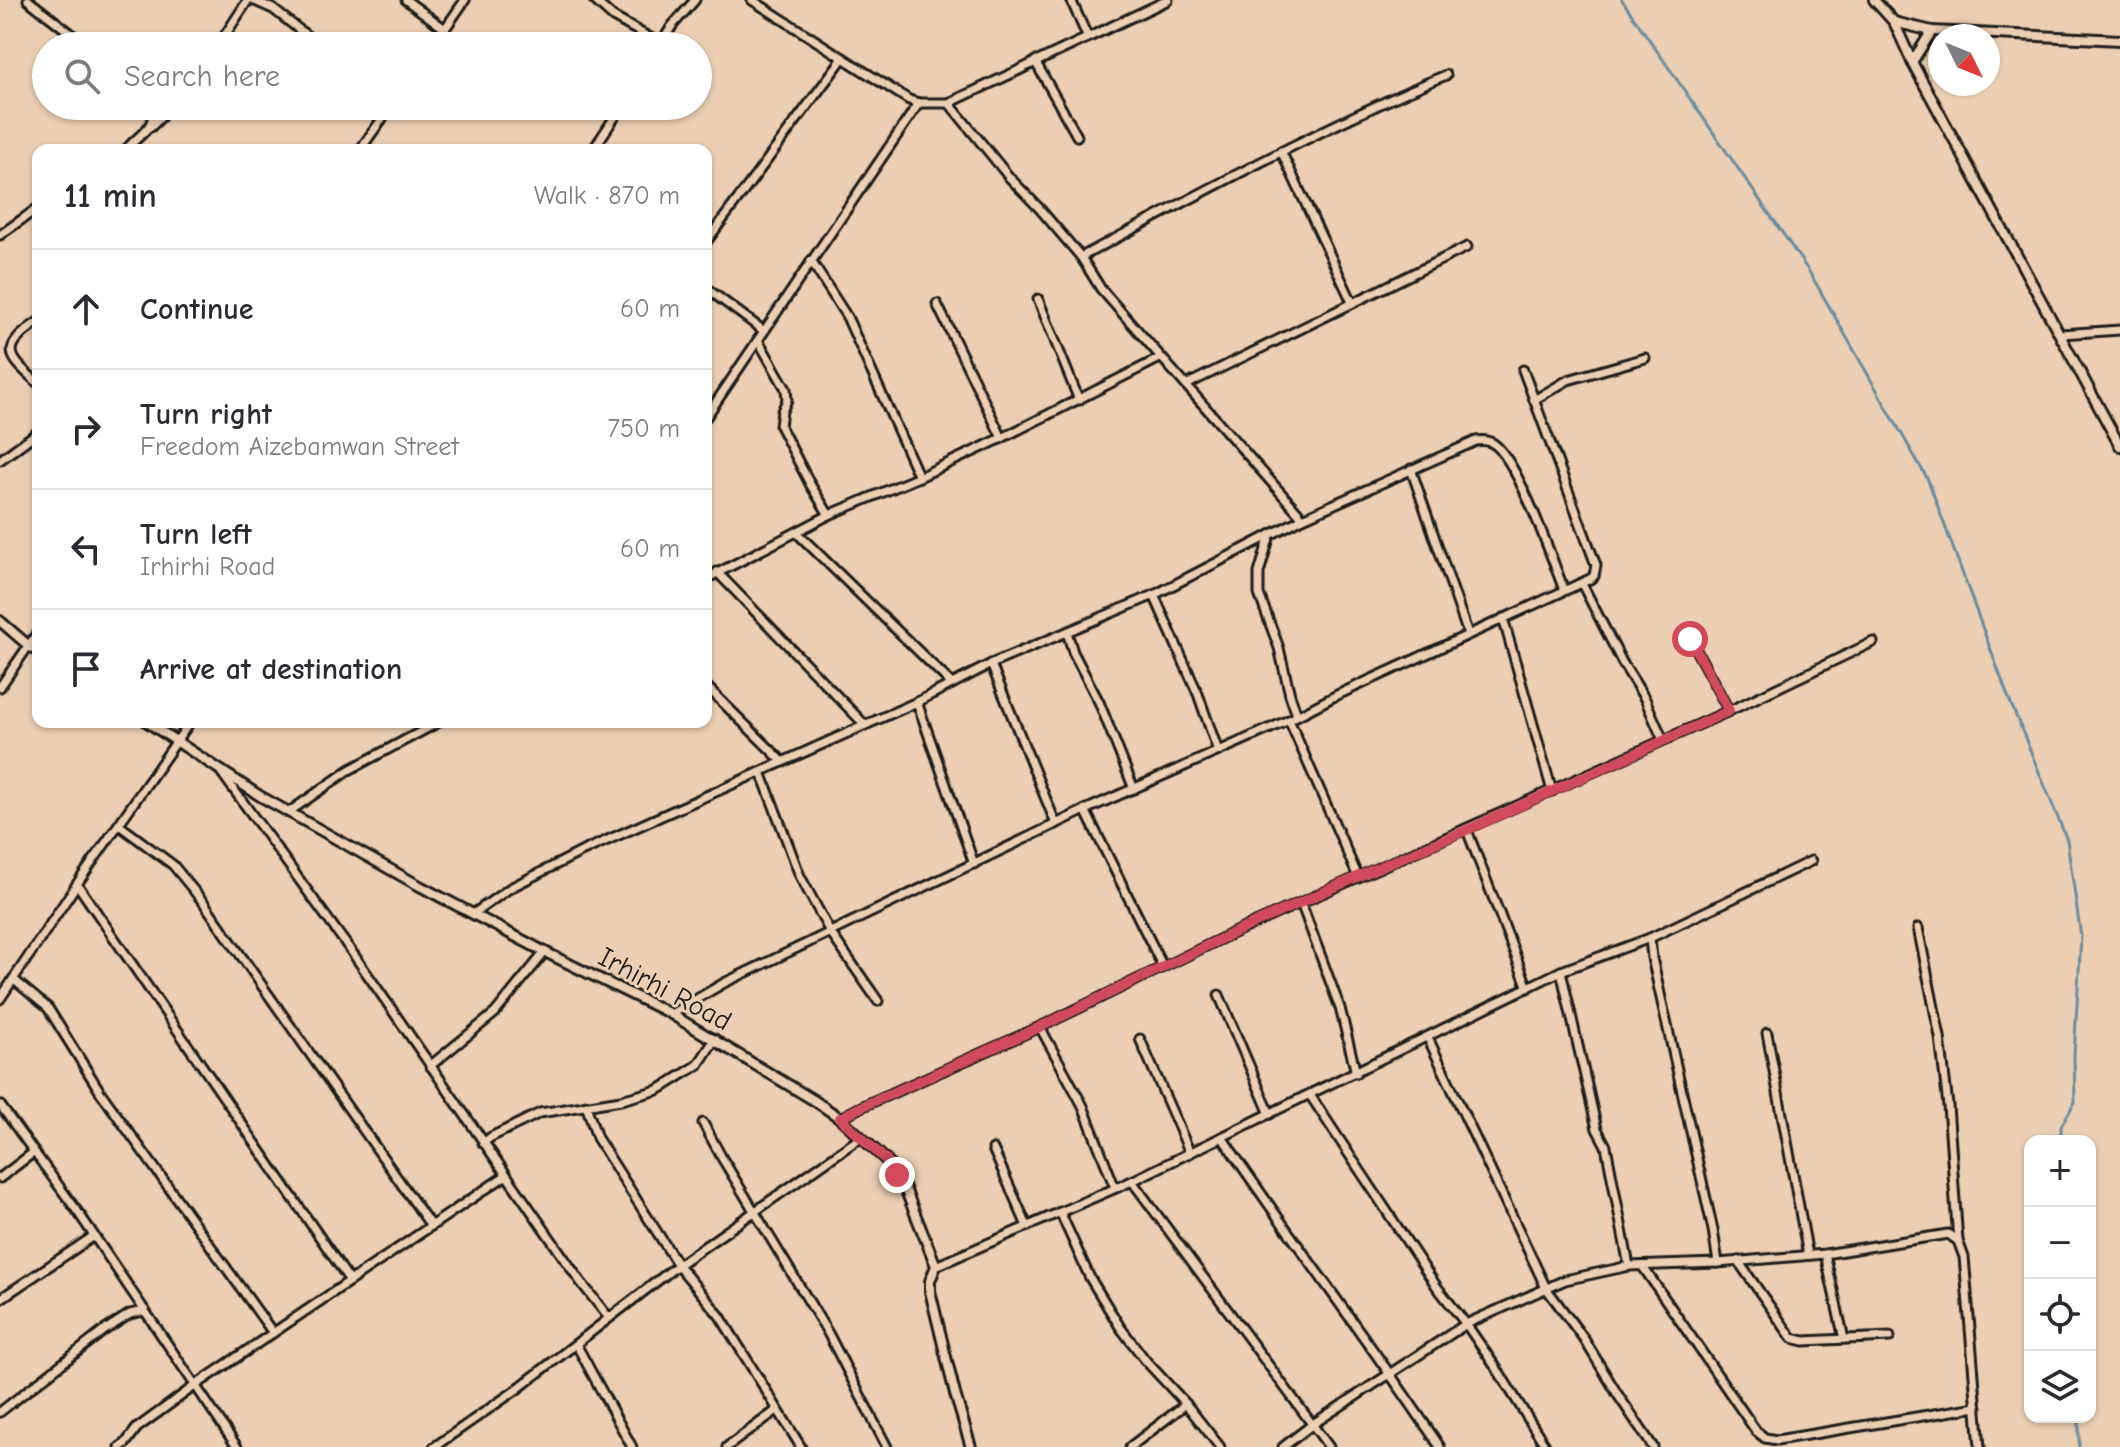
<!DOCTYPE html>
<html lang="en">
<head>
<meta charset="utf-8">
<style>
  body { margin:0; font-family:"Comic Neue",sans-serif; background:#f7f7f7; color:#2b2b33 }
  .controls { position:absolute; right:24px; bottom:24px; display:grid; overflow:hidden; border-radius:16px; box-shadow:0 2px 6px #0004 }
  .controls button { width:72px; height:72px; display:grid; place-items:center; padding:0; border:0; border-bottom:2px solid #e1e1e2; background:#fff; color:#2b2b33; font:40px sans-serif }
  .compass { position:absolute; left:1928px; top:24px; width:72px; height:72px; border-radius:50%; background:#fff; box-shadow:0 2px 6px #0004; rotate:133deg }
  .stop { position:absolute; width:24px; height:24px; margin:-18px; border:6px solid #d1495b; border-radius:50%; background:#fff }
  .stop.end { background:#d1495b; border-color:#fff; box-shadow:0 2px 8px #0008 }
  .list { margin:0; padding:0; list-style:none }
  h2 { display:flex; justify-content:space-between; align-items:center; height:104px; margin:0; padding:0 32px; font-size:34px }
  h2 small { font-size:26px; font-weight:400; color:#7c7c81 }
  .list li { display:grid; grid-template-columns:52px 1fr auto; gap:24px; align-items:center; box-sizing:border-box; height:120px; padding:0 32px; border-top:2px solid #e1e1e2 }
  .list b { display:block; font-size:30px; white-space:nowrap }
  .list p { margin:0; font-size:26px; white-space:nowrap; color:#7c7c81 }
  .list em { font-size:26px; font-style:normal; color:#7c7c81 }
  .icon { flex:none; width:44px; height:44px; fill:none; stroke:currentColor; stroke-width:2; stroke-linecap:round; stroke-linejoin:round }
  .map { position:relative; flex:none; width:2120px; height:1447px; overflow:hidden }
  .search { position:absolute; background:#fff; box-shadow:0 2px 6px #0004; left:32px; top:32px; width:680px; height:88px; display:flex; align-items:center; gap:20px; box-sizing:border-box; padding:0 28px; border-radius:44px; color:#7c7c81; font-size:30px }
  .panel { position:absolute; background:#fff; box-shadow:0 2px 6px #0004; left:32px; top:144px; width:680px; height:584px; border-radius:16px }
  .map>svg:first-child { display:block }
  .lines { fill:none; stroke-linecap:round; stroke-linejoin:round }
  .stream { stroke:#688ca2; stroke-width:3 }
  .minor-casing { stroke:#1c1c1c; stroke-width:13 }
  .tertiary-casing { stroke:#1c1c1c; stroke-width:14 }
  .minor { stroke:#eccfb2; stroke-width:7 }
  .tertiary { stroke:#eccfb2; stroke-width:8 }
  .route { stroke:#d1495b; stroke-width:10 }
  .labels { text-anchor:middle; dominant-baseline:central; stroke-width:6; stroke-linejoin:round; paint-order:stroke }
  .street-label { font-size:28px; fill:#1c1c1c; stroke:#eccfb2 }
</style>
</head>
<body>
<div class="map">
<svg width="2120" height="1447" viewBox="0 0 2120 1447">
  <rect width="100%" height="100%" fill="#eccfb2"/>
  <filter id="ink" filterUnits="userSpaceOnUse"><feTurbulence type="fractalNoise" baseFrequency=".0125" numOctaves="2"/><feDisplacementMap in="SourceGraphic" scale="16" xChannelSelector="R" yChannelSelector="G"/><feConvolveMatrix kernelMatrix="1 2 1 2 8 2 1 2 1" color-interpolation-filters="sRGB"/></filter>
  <g filter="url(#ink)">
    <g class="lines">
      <!-- stream -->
      <g class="stream">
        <polyline points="1622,0 1810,273 1928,480 2007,694 2067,840 2081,937 2074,1055 2075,1102 2061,1126 2061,1141"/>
        <polyline points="2079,1447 2079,1417"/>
      </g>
      <!-- minor casing -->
      <g class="minor-casing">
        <g id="minor">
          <polyline points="28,0 87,46"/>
          <polyline points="253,0 273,9 320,46"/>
          <polyline points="406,0 445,29"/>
          <polyline points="594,0 613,17 661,44 672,26 695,0"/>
          <polyline points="752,0 909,100 919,103 949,103 1009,177 1039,208 1081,257 1101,289 1303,518"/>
          <polyline points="1071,0 1087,36"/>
          <polyline points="218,46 248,0"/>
          <polyline points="433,46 465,0"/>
          <polyline points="1035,61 1077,136"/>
          <polyline points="949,103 1168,0"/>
          <polyline points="151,127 172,106"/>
          <path d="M 126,150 C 138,134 157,129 152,106"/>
          <polyline points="360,150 391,106"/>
          <polyline points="593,150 622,106"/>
          <polyline points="1281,151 1352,302"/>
          <polyline points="0,235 38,208"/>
          <polyline points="706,242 843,58"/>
          <path d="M 1081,257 C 1201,193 1320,128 1446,75"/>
          <polyline points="811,261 847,317 919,477"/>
          <polyline points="706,288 764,331"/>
          <polyline points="1038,299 1079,400"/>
          <polyline points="937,304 1002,438"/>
          <path d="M 38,322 C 0,348 7,356 38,383"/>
          <polyline points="2061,334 2120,330"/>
          <polyline points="1186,385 1467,247"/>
          <polyline points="1534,400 1568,380 1645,358"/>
          <polyline points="706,417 758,340"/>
          <polyline points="0,460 38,432"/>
          <polyline points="1411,469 1468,634"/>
          <polyline points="829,515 810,484 780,426 782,411 787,400 786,389 758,340 919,103"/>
          <polyline points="797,533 952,684"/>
          <polyline points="1270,535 1259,573 1259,594 1279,648 1290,695 1297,715"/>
          <polyline points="717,572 865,725"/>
          <polyline points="706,579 829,515 919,477 1002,438 1160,358"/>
          <polyline points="1582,584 1622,662 1645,699 1663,740"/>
          <polyline points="1154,595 1198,694 1218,751"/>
          <polyline points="1503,618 1552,791"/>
          <polyline points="1067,632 1073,652 1099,702 1134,789"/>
          <polyline points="1690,639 1729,711"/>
          <polyline points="991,664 1056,824"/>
          <polyline points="706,686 783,762"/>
          <polyline points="0,687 38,632"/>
          <polyline points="917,702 974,864"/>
          <polyline points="1289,720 1358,877"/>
          <polyline points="221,772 354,955 580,1281 609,1318"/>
          <polyline points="761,772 800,876 830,932 878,1001"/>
          <polyline points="1085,810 1163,967"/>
          <polyline points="289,812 349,770 439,722"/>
          <polyline points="119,825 173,865 204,903 431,1226"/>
          <polyline points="1467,830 1528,988"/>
          <polyline points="77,884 350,1281"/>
          <polyline points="1301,903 1340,1008 1356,1073"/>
          <path d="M 473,914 L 510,888 L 583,851 L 917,702 L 991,664 L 1154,595 L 1303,518 L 1476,441 C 1483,440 1488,440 1494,444 C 1518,461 1552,559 1564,590"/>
          <polyline points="1918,928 1940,1037 1948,1106 1958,1241"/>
          <polyline points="1650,938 1652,958 1713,1230 1718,1263"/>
          <polyline points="1561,971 1597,1129 1606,1146 1629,1266"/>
          <polyline points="13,979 48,1008 101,1093 273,1333"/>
          <polyline points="1219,995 1270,1114"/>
          <polyline points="0,999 77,884 190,722"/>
          <polyline points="671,1014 724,983 1085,810 1289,720 1335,696 1590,579 1594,576 1596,565 1523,370"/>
          <polyline points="1040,1027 1083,1106 1115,1188"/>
          <polyline points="1767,1033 1808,1255"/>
          <polyline points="1428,1038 1546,1288 1584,1339 1618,1395 1653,1447"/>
          <polyline points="1140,1039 1190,1153"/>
          <polyline points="430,1066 495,1013 545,952"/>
          <polyline points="1310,1095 1437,1287 1466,1324 1497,1369 1546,1447"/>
          <polyline points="0,1105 80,1215 237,1447"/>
          <polyline points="586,1105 597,1138 678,1265 720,1316 801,1447"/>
          <polyline points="840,1118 861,1107 1040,1027 1233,933 1729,711 1873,642"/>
          <polyline points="703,1123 722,1158 828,1333 887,1447"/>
          <path d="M 1222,1137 C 1293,1242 1370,1342 1440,1447"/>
          <polyline points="483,1143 491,1137 540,1113 621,1100 658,1090 698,1065 715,1039"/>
          <polyline points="993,1149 1027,1226"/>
          <polyline points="0,1178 34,1152"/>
          <polyline points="1132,1181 1329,1447"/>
          <polyline points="1060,1212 1090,1278 1120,1327 1146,1361 1186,1404 1220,1447"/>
          <polyline points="1825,1254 1844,1339"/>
          <polyline points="1738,1261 1792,1338 1804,1341 1890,1337"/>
          <polyline points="936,1266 1132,1181 1561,971 1650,938 1811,861"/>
          <polyline points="1643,1267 1756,1431 1765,1438 1777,1440 1977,1407"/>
          <polyline points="0,1299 94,1236"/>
          <polyline points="576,1344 632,1447"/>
          <polyline points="0,1412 105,1330 130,1314 145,1311"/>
          <polyline points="120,1447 125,1444 137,1428 196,1385 505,1176"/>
          <polyline points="434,1447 516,1390 678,1265 860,1138"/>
          <polyline points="727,1447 777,1410"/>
          <polyline points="1130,1447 1186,1404"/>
          <polyline points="1283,1447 1313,1424 1466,1324 1565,1280 1629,1266 1718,1263 1825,1254 1948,1234 1958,1241 1964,1257 1980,1447"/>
        </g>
      </g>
      <!-- tertiary casing -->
      <g class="tertiary-casing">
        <g id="tertiary">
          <polyline points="1874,0 1894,22 1912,62 2120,446"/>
          <polyline points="1894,22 1932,31 2120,40"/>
          <polyline points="1912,62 1932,31"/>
          <polyline points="0,621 29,646 38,652"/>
          <polyline points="147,722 260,796 416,884 545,952 671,1014 815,1101 840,1118 886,1160 902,1181 936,1266 930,1281 930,1291 955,1394 971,1447"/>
        </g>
      </g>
      <!-- minor -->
      <use href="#minor" class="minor"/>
      <!-- tertiary -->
      <use href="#tertiary" class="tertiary"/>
    </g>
  </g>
  <g class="lines" filter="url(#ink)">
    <!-- route -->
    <polyline class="route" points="897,1175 886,1160 840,1118 861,1107 1040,1027 1233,933 1379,867 1467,830 1729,711 1690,639"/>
  </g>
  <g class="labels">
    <!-- street labels -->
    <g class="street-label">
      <text transform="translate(665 989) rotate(28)">Irhirhi Road</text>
    </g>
  </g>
</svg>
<div class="controls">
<button>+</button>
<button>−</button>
<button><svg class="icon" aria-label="locate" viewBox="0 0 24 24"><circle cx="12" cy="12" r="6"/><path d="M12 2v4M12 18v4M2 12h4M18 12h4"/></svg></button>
<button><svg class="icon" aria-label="layers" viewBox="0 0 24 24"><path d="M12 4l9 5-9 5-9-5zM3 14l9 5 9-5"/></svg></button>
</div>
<svg class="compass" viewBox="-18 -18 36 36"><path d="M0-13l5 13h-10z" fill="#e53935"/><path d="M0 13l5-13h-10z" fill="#7c7c81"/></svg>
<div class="stop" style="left:1690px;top:639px"></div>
<div class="stop end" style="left:897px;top:1175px"></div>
<div class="search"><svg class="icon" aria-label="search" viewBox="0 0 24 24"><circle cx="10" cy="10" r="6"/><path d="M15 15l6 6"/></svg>Search here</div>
<section class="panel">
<h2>11 min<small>Walk · 870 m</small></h2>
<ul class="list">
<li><svg class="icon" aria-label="ahead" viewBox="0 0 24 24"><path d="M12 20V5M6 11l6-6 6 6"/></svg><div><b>Continue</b></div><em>60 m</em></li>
<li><svg class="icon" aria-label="right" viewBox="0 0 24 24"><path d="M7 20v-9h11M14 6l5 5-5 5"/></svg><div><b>Turn right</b><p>Freedom Aizebamwan Street</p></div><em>750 m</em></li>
<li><svg class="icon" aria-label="left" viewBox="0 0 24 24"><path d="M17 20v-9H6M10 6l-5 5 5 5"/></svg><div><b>Turn left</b><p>Irhirhi Road</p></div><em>60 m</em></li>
<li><svg class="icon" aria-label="arrive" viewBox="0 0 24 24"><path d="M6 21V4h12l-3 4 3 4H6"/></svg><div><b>Arrive at destination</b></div></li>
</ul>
</section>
</div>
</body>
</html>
